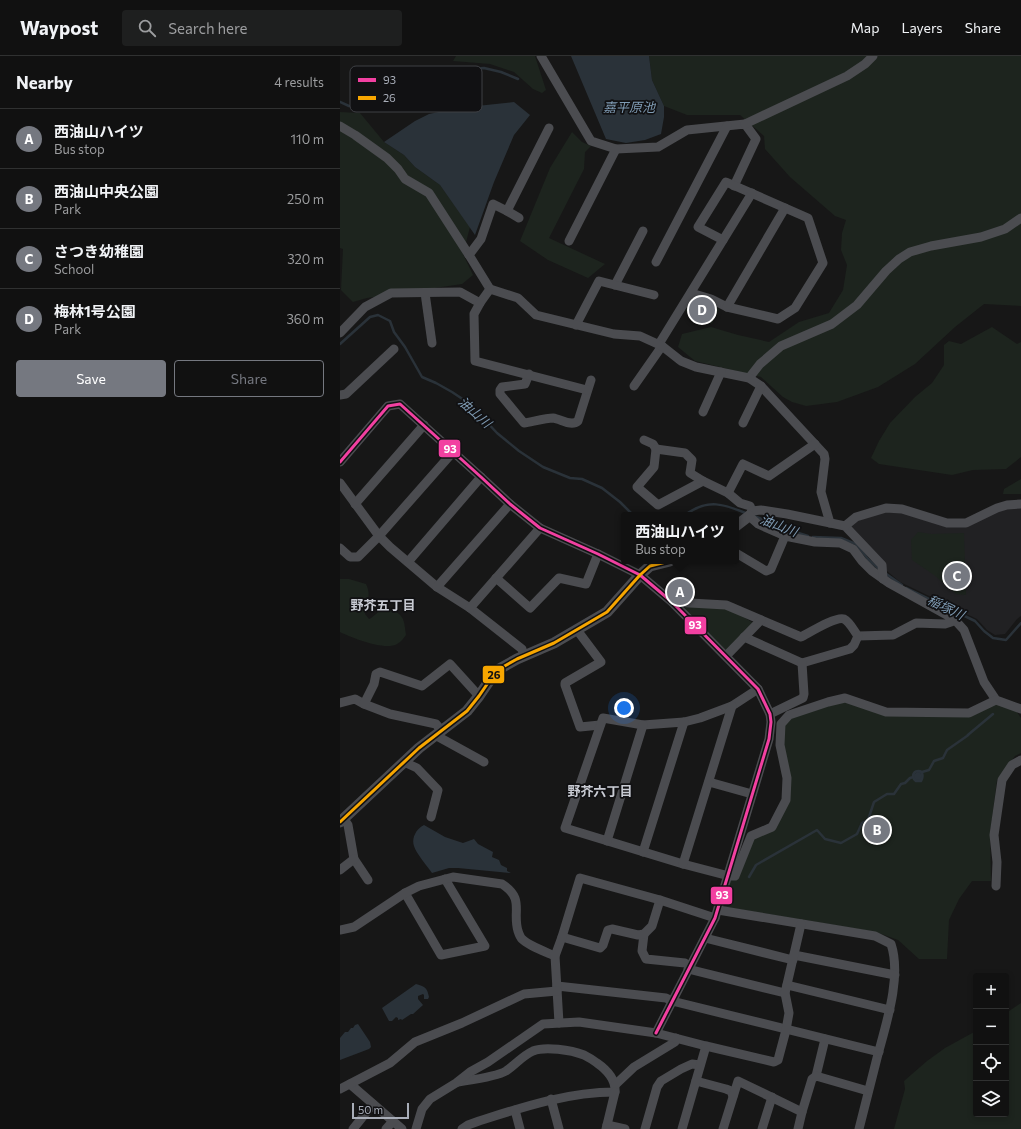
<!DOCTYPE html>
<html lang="en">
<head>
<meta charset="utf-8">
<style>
  body { margin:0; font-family:Commissioner,"Noto Sans JP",sans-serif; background:#1e1f1f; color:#f1f3f6 }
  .controls { position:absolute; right:12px; bottom:12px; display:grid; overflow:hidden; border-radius:4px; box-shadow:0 2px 6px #0003 }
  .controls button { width:36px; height:36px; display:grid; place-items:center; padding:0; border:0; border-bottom:1px solid #303131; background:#111; color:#f1f3f6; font:20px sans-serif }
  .scale { position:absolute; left:12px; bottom:10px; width:57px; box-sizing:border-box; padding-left:4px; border:2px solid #a8adb8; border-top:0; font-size:11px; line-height:14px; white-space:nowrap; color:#a8adb8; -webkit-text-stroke:3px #111113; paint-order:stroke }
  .you { position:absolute; left:284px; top:652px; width:14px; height:14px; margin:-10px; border:3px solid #fff; border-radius:50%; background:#1a73e8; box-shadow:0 0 0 6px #1a73e833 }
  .badge { display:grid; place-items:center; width:26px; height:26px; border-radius:50%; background:#757880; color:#fff; font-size:13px; font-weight:700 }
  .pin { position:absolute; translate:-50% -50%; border:2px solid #fff; box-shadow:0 1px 4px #0006 }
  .popup { position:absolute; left:281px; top:456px; width:118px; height:52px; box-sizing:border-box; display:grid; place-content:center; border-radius:4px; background:#111; filter:drop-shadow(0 1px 3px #0005); font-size:13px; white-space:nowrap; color:#9c9d9f }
  .popup b { font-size:15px; color:#f1f3f6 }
  .popup::after { content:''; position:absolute; left:50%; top:100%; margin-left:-8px; border:8px solid transparent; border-top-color:#111 }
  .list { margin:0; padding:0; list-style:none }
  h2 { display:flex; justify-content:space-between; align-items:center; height:52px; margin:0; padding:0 16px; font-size:17px }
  h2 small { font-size:13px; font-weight:400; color:#9c9d9f }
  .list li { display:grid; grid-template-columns:26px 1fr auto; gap:12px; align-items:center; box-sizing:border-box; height:60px; padding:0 16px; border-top:1px solid #303131 }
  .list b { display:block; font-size:15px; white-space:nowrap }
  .list p { margin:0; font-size:13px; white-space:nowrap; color:#9c9d9f }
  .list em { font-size:13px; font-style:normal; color:#9c9d9f }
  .actions { display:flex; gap:8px; padding:12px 16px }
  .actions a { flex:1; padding:9px 0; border:1px solid #757880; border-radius:4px; text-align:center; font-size:14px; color:#757880 }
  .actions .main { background:#757880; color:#fff }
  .icon { flex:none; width:22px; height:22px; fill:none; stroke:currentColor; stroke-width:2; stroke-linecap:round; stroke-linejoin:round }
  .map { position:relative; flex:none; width:681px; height:1073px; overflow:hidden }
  header { display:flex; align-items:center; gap:24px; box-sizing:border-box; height:56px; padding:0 20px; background:#111; border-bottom:1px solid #303131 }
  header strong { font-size:19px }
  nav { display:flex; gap:22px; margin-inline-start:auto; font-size:14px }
  .search { width:280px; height:36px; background:#1e1f1f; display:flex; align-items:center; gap:10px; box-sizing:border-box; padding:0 14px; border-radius:4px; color:#9c9d9f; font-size:15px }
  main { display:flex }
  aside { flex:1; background:#111 }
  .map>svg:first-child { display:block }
  .built { fill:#212123 }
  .green { fill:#1d241e }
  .water { fill:#2a3239 }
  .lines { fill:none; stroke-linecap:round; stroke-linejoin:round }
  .stream { stroke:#2a3239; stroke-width:2.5 }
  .minor { stroke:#4b4c50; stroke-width:9 }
  .tertiary { stroke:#4b4c50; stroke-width:11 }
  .bus-1-casing { stroke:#111113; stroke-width:6 }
  .bus-2-casing { stroke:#111113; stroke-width:6 }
  .bus-1 { stroke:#f240a1; stroke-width:3 }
  .bus-2 { stroke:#f7a600; stroke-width:3 }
  .labels { text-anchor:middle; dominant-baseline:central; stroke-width:3.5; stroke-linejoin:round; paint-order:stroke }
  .water-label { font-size:13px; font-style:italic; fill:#7f9bb3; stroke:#111113 }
  .neighbourhood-label { font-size:13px; font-weight:bold; fill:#c9ccd4; stroke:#111113 }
  .key { fill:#111113; stroke:#3e4045; stroke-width:1 }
  .key-label { font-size:11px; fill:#a8adb8 }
  .line-badge { stroke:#111113; stroke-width:1.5 }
  .badge-label { font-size:11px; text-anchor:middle; font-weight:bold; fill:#fff }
  .pale-badge-label { font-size:11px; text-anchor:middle; font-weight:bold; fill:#111 }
</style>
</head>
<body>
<header>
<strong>Waypost</strong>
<div class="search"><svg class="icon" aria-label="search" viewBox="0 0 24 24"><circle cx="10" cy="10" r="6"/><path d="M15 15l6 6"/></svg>Search here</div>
<nav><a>Map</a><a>Layers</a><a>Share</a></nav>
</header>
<main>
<aside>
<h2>Nearby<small>4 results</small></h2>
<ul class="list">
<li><span class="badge">A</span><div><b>西油山ハイツ</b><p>Bus stop</p></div><em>110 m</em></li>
<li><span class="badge">B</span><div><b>西油山中央公園</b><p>Park</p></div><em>250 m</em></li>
<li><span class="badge">C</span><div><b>さつき幼稚園</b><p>School</p></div><em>320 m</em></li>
<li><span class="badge">D</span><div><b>梅林1号公園</b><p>Park</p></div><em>360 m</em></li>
</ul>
<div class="actions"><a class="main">Save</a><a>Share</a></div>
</aside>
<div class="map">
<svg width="681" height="1073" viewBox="0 0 681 1073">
  <rect width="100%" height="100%" fill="#171717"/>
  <!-- built -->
  <polygon class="built" points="681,451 681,560 677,563 665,578 655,579 647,574 637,563 560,526 547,515 511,472 512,467 547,454 562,455 604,470 659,454"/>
  <!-- green -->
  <g class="green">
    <polygon points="116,0 195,0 206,34 202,37 193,33 174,16 150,8 113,5"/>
    <polygon points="309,0 681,0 681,250 644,248 615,271 575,308 538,331 497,346 466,350 452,346 443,341 421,321 355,305 338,291 342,278 371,271 398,279 429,286 459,266 489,257 503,234 507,209 501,194 502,177 506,164 495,160 450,121 425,93 424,80 400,59 347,59 324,50 312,24"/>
    <polygon points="0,56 20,57 44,86 64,99 75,111 100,129 130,171 123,198 133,219 122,228 27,242 13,246 1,234 3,193 0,192"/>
    <polygon points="232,76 242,86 251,90 245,96 244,113 209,182 265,208 248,222 208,204 180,185 210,112"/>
    <polygon points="356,239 379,253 372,268 345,255"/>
    <polygon points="652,271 677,288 681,286 681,401 666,413 633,414 612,419 539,408 531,402 539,385 550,367 575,341 592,327 604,309 604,289 609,285 621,288"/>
    <polygon points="681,423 681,438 663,438 664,433"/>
    <polygon points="578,476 591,478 624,477 626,539 616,538 594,519 572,504 571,484"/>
    <path d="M 0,523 L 9,523 L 26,528 C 32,541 26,546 25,558 L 29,563 C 34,561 36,557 40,555 C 48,551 59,555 63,563 C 65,568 65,574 66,579 C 63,583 61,586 57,588 C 45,595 12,582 0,576 Z"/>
    <polygon points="345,551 387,551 415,568 387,595 344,553"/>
    <polygon points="505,642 546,656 629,657 656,644 673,650 681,662 681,697 675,700 657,724 650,778 651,825 632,825 619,843 609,864 607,903 579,903 558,884 536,876 379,850 411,780 432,770 446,744 441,668 449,659"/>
    <polygon points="681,947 681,1073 554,1073 565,1033 564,1025 587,1005 605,992 636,975 636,1058 666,1058 666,957"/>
  </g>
  <!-- water -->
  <g class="water">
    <polygon points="231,0 309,0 312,24 324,50 324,61 321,78 305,84 286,87 266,83"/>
    <polygon points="174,46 190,59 174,79 154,126 135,179 100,129 75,111 64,99 44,86 75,65 89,58 118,52"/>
    <path d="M 84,769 L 105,781 L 123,787 L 134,783 L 138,788 L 153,796 L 152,801 L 159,804 L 161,809 L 167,812 L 167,815 L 171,817 L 118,812 L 109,812 L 92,817 C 87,810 76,797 74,790 C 71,782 77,772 84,769 Z"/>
    <path d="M 76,928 C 86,931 87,932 89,941 L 88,943 L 84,943 L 84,939 L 83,938 L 78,940 L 78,943 L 83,949 L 73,958 L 71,958 L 62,964 L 61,963 L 58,964 L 58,962 L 56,961 L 52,965 L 49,965 L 42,952 Z"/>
    <polygon points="18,968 30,986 31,991 29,993 0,1004 0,982 5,976 8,976 11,972 13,972 15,969"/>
  </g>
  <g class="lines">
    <!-- stream -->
    <g class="stream">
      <polyline points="0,46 9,50 26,52 70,36 100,20 127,13 144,12 161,16 178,23"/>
      <polyline points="0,288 30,261 38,259 50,265 54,276 65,291 82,321 96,327 112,336 130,348 157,377 179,395 203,411 230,422 242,423 262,432 280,446 293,459"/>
      <path d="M 345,459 C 368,442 384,448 408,458"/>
      <polyline points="414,460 452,475 468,480"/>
      <polyline points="473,481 501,482 516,488 528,503 539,513"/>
      <polyline points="545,517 562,529"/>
      <polyline points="566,532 635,565 644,575 653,582 666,584 681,567"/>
      <polyline points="574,719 575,722 577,724 580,724 581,722 581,719 578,717 575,720 577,723 579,723 581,722 579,719 576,720 578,722 579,721 578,720"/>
      <path d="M 573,721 L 574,723 L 576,725 L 581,725 C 583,722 583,720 582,717 L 580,716"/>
      <path d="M 409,821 L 416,809 L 477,774 L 485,783 L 501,787 L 517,778 L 522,767 L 528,764 L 534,746 L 547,738 L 554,738 L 561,728 L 565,727 L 570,722 L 573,721 C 573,715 578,714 582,716 L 589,714 L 594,705 L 603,702 L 607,694 L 627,680 L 629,678 L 653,658"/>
    </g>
    <!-- minor -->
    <g class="minor">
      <polyline points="201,0 251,85 276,93 318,91 347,74 405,68 416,83 394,130"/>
      <polyline points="405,68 507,20 525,8 533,0"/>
      <polyline points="0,70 15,79 47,102 58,113 65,123 89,137 129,199"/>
      <polyline points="167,155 179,162"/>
      <polyline points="229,185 276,93"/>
      <polyline points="316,206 387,70"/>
      <polyline points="275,229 303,175"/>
      <polyline points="150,233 129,199 141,183 153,148 167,155 209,72"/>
      <polyline points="85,237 92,287"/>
      <polyline points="351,237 371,243 387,251 438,263 455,252 483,207 468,162 386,126 358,171 383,184"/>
      <polyline points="387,251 445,152"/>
      <polyline points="236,269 259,225 314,239"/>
      <polyline points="0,277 25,251 51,237 120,236 140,247"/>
      <polyline points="319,288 412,137"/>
      <path d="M 189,318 L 185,328 L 162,331 L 160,334 L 160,338 L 184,367 C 191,366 206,362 213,362 C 221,363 231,371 238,365 L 251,324"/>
      <polyline points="409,322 420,308 441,290 492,268 517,249 546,215 559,203 570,196 591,190 641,181 665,173 681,162"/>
      <polyline points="294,330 322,290"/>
      <polyline points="247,334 135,305 134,258 140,247 150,233 178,242 196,259 274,278 300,280 322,290 341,305 356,311 409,322 421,330 484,398 485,403 481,436 490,467"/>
      <polyline points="0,339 6,338 54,293"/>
      <polyline points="363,356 381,316"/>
      <polyline points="403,367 421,330"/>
      <polyline points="304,384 313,388 316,393 314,411 297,431 318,449 363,425"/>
      <polyline points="316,393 345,397 352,404 350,417 363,425 388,437 400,447 410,450 412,455"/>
      <polyline points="0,406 48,350 60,348 141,421 170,448 200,472 258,498 300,519 332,546 418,633 430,658 431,666 429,683 375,862 316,977"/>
      <polyline points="0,427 39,480 50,491 97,531 130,552 182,593 184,600"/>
      <polyline points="388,437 403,408 429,420 475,388"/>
      <polyline points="15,448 84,369"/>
      <polyline points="412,455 409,460 418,468 445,480 475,486 500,487 513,493 522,505 532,515 549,527 614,563 624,574 644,626 656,644 681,653"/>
      <polyline points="412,455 421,454 447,458 505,470 542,509 543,523"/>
      <polyline points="505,470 516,461 546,452 562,453 607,467 626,467 657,452 667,449 681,448"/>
      <polyline points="0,492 10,501 18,501 39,480 113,396"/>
      <polyline points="396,497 426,515 431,513 445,480"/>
      <polyline points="68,506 141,421"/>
      <polyline points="156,522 190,552 219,522 246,528 258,498"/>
      <polyline points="97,531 170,448"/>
      <path d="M 332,546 L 386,549 L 461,581 C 469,577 496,560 504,563 C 510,566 514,575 518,580 L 553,579 L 576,567 L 605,568 L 611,566 L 614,563"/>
      <polyline points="130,552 200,472"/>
      <polyline points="237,574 261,606 225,627 225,629 240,671 260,669"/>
      <polyline points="404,581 462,607 510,593 514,589 518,580"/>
      <polyline points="386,600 421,564"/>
      <polyline points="418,633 392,650 360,662 344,666 303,669 263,662 225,772 343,808 389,820 395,820 411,780 432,771 446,744 447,722 440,689 441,668 449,659 488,646 505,642 546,656 629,657 656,644"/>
      <polyline points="0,647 15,643 24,648 50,658 96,668 101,674"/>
      <polyline points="24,648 34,628 36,618 40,616 82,630 110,608 139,640"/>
      <polyline points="430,658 463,642 464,638 462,607"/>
      <polyline points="95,679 144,706"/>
      <polyline points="64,706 77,712 98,734 91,761"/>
      <polyline points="369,726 412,738"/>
      <polyline points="4,763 8,769 14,803 28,824"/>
      <polyline points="267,785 303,669"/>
      <polyline points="303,796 344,666"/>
      <polyline points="343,808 392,650"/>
      <polyline points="0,814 14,803"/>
      <polyline points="656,830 657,806 654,779 662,724 672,709 681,704"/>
      <polyline points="65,837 101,899 145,890 105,823"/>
      <path d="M 378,854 L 535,880 L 551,888 C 562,921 546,968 537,1002 C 531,1025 525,1049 519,1073"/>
      <path d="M 0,874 L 14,871 L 65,837 L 79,830 L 113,821 L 162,828 C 185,843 172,855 178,875 C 179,878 180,881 182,883 C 189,890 206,896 215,900"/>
      <polyline points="304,878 302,895 306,903 345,907 350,910"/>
      <polyline points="222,881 260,892 263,889 268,874 272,873 298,879 304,878 312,870 320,844"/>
      <polyline points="365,882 453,904"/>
      <polyline points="454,899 555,919"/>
      <polyline points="348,913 445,937"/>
      <polyline points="447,929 550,954"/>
      <polyline points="217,930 326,942 332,945 539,996"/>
      <polyline points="219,967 215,900 222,881 240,822 320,844 375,862"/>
      <polyline points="476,1020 485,983"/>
      <polyline points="356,1025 386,1033 391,1035 393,1040"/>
      <path d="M 118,1026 C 130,1024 156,1021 166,1015 C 175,1009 182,1000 193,995 C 205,990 231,994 244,999 C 248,1001 253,1004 257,1007 C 267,1014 276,1023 275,1036 C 228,1036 183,1051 139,1065 L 128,1069 L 122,1073"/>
      <polyline points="10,1028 62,1073"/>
      <polyline points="275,1029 294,1011 335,986 336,982"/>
      <polyline points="0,1033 50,1007 75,986 122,967 184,938 217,935"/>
      <polyline points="211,1043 219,1073"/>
      <polyline points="175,1054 180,1073"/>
      <polyline points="462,1056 472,1023 476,1020 528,1035"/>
      <polyline points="267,1069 285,1073"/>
      <polyline points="13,1073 33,1048"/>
      <polyline points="46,1073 53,1065"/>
      <polyline points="76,1073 82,1053 90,1043 116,1027 130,1016 148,1006 203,968 239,966 316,977 366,990 434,1006 438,1004 446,974 449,957 445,937 461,868"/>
      <polyline points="266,1073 275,1036"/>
      <polyline points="305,1073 317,1031 321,1025 341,1013 352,1008 360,1009"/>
      <polyline points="342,1073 366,990"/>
      <polyline points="383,1073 398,1025 462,1056 458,1073"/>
      <polyline points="422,1073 432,1041"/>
    </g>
    <!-- tertiary -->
    <g class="tertiary">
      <polyline points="396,470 409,460"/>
      <polyline points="0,766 79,692 127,655 139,640 154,618 161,612 177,603 214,587 267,556 300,519 310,510 330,505"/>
    </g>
    <!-- bus-1 casing -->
    <g class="bus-1-casing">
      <polyline id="bus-1" points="0,406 48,350 60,348 141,421 170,448 200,472 258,498 300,519 332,546 418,633 430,658 431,666 429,683 375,862 316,977"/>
    </g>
    <!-- bus-2 casing -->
    <g class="bus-2-casing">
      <polyline id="bus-2" points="0,766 79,692 127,655 139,640 154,618 161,612 177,603 214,587 267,556 300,519 310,510 330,505"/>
    </g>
    <!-- bus-1 -->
    <use href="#bus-1" class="bus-1"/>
    <!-- bus-2 -->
    <use href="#bus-2" class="bus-2"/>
  </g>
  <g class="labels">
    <!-- water labels -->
    <g class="water-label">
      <text x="289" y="51">嘉平原池</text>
      <text transform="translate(135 356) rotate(42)">油山川</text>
      <text transform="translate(439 469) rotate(21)">油山川</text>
      <text transform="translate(606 551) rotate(26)">稲塚川</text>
    </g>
    <!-- neighbourhood labels -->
    <g class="neighbourhood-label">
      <text x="43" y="549">野芥五丁目</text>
      <text x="260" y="735">野芥六丁目</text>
    </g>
  </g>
  <!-- legend -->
  <rect x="10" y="10" width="132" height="46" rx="6" class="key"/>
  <rect x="18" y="22" width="18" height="4" fill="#f240a1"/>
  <rect x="18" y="40" width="18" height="4" fill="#f7a600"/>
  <g class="key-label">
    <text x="43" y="28">93</text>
    <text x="43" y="46">26</text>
  </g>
  <g class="line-badge">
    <rect x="98" y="383" width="23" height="19" rx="4" fill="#f240a1"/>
    <rect x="344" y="560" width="23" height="19" rx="4" fill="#f240a1"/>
    <rect x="142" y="609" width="23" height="19" rx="4" fill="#f7a600"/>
    <rect x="370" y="830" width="23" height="19" rx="4" fill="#f240a1"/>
  </g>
  <g class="badge-label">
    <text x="110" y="397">93</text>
    <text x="355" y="573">93</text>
    <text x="382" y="843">93</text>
  </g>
  <g class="pale-badge-label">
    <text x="154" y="623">26</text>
  </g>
</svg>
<div class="controls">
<button>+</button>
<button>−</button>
<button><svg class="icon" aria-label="locate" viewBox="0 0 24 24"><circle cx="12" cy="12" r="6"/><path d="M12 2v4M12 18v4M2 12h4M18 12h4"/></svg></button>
<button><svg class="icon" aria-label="layers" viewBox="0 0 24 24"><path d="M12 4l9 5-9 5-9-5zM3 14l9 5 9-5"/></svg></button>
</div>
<div class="scale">50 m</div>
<div class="you"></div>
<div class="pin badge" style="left:340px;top:536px">A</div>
<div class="popup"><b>西油山ハイツ</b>Bus stop</div>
<div class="pin badge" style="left:537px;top:774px">B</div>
<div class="pin badge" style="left:617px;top:520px">C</div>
<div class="pin badge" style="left:362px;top:254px">D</div>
</div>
</main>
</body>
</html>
